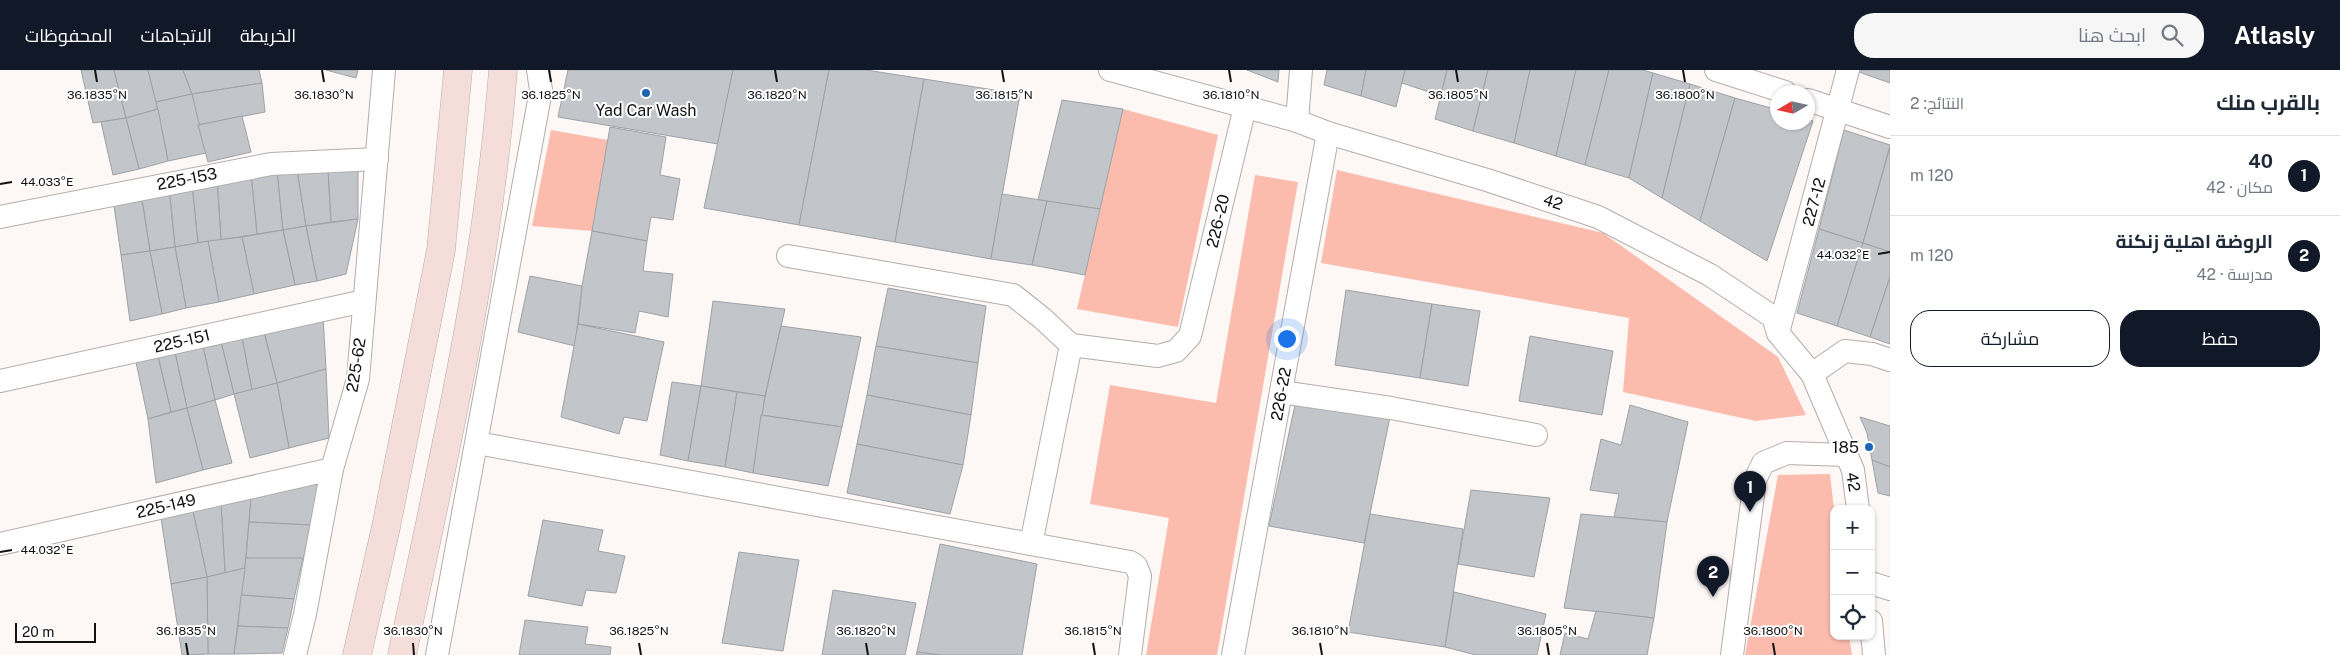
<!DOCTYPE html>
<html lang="ar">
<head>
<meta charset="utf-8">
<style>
  body { margin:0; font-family:"Public Sans",Cairo,sans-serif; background:#f6f6f7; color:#1f2937; direction:rtl }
  .controls { position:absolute; right:15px; bottom:15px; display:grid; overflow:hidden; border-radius:10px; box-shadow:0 1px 4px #0004 }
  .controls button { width:45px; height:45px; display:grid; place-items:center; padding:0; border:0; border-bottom:1px solid #e0e1e3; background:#fff; color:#1f2937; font:25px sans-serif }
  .compass { position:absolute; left:1770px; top:15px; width:45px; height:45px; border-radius:50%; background:#fff; box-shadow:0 1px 4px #0004; rotate:261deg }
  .scale { position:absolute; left:15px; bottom:12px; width:81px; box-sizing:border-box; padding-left:5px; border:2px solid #131111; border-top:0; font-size:14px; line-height:18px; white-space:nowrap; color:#131111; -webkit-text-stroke:4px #fff; paint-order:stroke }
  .you { position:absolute; left:1286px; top:268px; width:18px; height:18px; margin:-12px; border:4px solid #fff; border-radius:50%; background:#1a73e8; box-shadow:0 0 0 8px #1a73e833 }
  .badge { display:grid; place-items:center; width:32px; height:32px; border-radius:50%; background:#111827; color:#fff; font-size:16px; font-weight:700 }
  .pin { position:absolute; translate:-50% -41px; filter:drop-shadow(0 1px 2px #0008) }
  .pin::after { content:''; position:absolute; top:26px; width:18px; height:15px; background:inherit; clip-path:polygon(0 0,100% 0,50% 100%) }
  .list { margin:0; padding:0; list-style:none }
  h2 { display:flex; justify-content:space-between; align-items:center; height:65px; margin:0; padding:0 20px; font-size:21px }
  h2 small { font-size:16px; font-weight:400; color:#747a83 }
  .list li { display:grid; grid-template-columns:32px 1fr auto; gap:15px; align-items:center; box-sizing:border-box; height:80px; padding:0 20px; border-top:1px solid #e0e1e3 }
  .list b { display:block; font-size:19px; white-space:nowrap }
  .list p { margin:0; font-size:16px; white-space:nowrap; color:#747a83 }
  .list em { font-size:16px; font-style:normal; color:#747a83 }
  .actions { display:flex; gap:10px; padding:15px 20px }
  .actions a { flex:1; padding:11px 0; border:1px solid #111827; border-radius:20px; text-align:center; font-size:18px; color:#111827 }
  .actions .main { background:#111827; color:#fff }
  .icon { flex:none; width:28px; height:28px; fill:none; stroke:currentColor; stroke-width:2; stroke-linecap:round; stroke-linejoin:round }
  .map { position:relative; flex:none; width:1890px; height:585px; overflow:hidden; direction:ltr }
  header { display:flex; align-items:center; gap:30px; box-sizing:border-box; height:70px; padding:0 25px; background:#111827; color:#fff }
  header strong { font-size:24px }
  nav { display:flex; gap:28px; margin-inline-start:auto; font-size:18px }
  .search { width:350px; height:45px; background:#f6f6f7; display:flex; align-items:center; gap:12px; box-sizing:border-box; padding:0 18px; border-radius:20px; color:#747a83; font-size:19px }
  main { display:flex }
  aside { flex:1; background:#fff }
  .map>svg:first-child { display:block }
  .green { fill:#fbbcae }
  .building { fill:#c2c6ca; stroke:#9ea1a5 }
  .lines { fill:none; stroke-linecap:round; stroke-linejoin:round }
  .minor-casing { stroke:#b3adac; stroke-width:24 }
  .secondary-casing { stroke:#b3adac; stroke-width:29 }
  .minor { stroke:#fff; stroke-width:22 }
  .secondary { stroke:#f5ded9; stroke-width:28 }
  .ticks { fill:none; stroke:#131111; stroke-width:2 }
  .poi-dot { fill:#1e65b6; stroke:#fff; stroke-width:2 }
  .labels { text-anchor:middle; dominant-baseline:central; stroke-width:4; stroke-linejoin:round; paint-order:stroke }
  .poi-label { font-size:16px; fill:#131111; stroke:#fff }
  .street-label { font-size:16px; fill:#131111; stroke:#fff }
  .ticks-label { font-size:12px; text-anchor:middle; fill:#131111; stroke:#fff; stroke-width:4; stroke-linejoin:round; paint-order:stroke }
</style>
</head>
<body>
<header>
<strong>Atlasly</strong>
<div class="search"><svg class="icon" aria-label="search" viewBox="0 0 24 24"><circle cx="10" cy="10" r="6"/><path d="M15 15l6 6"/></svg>ابحث هنا</div>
<nav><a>الخريطة</a><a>الاتجاهات</a><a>المحفوظات</a></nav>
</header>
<main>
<aside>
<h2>بالقرب منك<small>النتائج: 2</small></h2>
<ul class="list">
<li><span class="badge">1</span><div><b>40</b><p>مكان · 42</p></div><em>120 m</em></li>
<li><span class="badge">2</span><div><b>الروضة اهلية زنكنة</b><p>مدرسة · 42</p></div><em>120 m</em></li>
</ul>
<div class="actions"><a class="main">حفظ</a><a>مشاركة</a></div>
</aside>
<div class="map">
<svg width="1890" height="585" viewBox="0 0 1890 585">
  <rect width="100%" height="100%" fill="#fdf7f6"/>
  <!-- green -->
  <g class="green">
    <polygon points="1123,39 1218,65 1178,257 1077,239"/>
    <polygon points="551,60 608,70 592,161 532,156"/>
    <polygon points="1337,100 1603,163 1778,287 1806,345 1756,351 1623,322 1629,248 1321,193"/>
    <polygon points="1255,105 1298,112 1217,585 1146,585 1169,448 1090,434 1110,315 1216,333"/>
    <polygon points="1830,404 1834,439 1834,566 1849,566 1852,585 1745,585 1778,405"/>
  </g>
  <!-- building -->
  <g class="building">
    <polygon points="81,0 114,0 126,48 93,53"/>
    <polygon points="114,0 148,0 158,39 126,48"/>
    <polygon points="148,0 183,0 192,24 156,32"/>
    <polygon points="183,0 259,0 262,13 192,24"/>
    <polygon points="326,0 358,0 356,8"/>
    <polygon points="568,0 733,0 718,74 558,47"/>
    <polygon points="733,0 829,0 799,155 704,138"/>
    <polygon points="829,0 866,0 924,9 895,172 799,155"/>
    <polygon points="1247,0 1279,0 1278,12"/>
    <polygon points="1327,0 1366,0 1361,26 1324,15"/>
    <polygon points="1366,0 1405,0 1396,37 1361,26"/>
    <polygon points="1405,0 1447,0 1441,26 1402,13"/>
    <polygon points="1447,0 1488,0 1473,61 1435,49"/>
    <polygon points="1488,0 1530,0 1514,73 1473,61"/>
    <polygon points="1530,0 1576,0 1556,86 1514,73"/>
    <polygon points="1576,0 1609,0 1585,95 1556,86"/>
    <polygon points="1609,0 1643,0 1653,3 1629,108 1585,95"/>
    <polygon points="1859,0 1890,0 1890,13 1859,2"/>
    <polygon points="1653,3 1690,14 1662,128 1629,108"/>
    <polygon points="924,9 1020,24 991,189 895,172"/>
    <polygon points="262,13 265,42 198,55 192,24"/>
    <polygon points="1690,14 1735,28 1700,151 1662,128"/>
    <polygon points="192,24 206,83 168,91 156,32"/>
    <polygon points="1735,28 1778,40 1778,52 1808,52 1808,49 1813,51 1767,191 1700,151"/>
    <polygon points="1062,30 1123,39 1100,139 1038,130"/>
    <polygon points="158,39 168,91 139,99 126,48"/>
    <polygon points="242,46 251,82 208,92 198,55"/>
    <polygon points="126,48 139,99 113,105 101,52"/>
    <polygon points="610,57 666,67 660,105 680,109 673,150 651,147 647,171 592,161"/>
    <polygon points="1844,60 1890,75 1863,173 1819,159"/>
    <polygon points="1890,77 1890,182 1863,173"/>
    <polygon points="277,99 283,160 257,164 251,103"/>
    <polygon points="277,99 297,99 306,156 283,160"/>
    <polygon points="297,99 328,99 331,152 306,156"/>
    <polygon points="328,99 358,99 358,149 331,152"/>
    <polygon points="251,103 257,164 221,170 217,109"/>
    <polygon points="217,109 221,170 198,173 192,114"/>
    <polygon points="192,114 198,173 175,177 169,118"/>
    <polygon points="169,118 175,177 150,181 141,123"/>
    <polygon points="141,123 150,181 121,185 113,129"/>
    <polygon points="1002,124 1047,131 1032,195 991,189"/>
    <polygon points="1047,131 1100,139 1085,205 1032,195"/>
    <polygon points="358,149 346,204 317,211 306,156"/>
    <polygon points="306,156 317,211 295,215 283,160"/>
    <polygon points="1819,159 1863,173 1837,256 1797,243"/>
    <polygon points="283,160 295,215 254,224 242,167"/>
    <polygon points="592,161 647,171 643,201 673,204 668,247 639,241 635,263 578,254 582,216"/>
    <polygon points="242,167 254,224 219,232 208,171"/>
    <polygon points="208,171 219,232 186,238 175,177"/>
    <polygon points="1863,173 1890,182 1890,207 1870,267 1837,256"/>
    <polygon points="175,177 186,238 162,244 150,181"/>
    <polygon points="150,181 162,244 130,251 121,185"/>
    <polygon points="530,206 582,216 575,276 518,262"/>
    <polygon points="1890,207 1890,274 1870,267"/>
    <polygon points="888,218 986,236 978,293 876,276"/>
    <polygon points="1346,220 1432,234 1420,308 1335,295"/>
    <polygon points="713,231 785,239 765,326 701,316"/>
    <polygon points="1432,234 1480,241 1468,316 1420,308"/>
    <polygon points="323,245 326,299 277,313 263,258"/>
    <polygon points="578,254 664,272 647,351 624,347 619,364 561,347"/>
    <polygon points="781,256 861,267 842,357 761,345"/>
    <polygon points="263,258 277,313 252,320 241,263"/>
    <polygon points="241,263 252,320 234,324 220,268"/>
    <polygon points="1530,266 1613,281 1602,345 1519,331"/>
    <polygon points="220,268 234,324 215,330 202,272"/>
    <polygon points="202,272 215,330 187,338 174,278"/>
    <polygon points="876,276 978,293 971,345 867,325"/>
    <polygon points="174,278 187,338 171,342 157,282"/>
    <polygon points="157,282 171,342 148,349 135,287"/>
    <polygon points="326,299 329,368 289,378 277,313"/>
    <polygon points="672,312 701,316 688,391 660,385"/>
    <polygon points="277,313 289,378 250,388 234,324"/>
    <polygon points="701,316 737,322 725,397 688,391"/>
    <polygon points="737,322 765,326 753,403 725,397"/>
    <polygon points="867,325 971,345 963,395 857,374"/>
    <polygon points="215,330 232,393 203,400 187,338"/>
    <polygon points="1295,335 1390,347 1364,473 1269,456"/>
    <polygon points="1630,335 1688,352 1667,452 1614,447 1619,424 1590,420 1601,369 1621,375"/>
    <polygon points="187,338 203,400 156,413 148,349"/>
    <polygon points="761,345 842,357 828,416 753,403"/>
    <polygon points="1860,347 1890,356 1890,397 1872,390 1867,363"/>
    <polygon points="857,374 963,395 950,444 847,423"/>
    <polygon points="1872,390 1890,397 1890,426 1878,423"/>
    <polygon points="320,411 310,455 249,452 251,427"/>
    <polygon points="1471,420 1550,428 1534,507 1458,494"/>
    <polygon points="251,427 245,498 225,503 221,434"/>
    <polygon points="221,434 225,503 207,507 193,441"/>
    <polygon points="193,441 207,507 171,514 161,448"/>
    <polygon points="1370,444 1463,459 1445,577 1348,562"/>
    <polygon points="1581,444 1667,452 1654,548 1564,538"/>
    <polygon points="543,450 603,460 598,481 625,486 616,523 586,520 582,536 528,526"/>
    <polygon points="249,452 310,455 303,491 246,488"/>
    <polygon points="940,474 1037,494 1022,585 940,585 917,582"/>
    <polygon points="739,482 799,490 783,581 722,573"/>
    <polygon points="246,488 303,488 294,529 241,525"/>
    <polygon points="245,498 234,584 208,584 207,507"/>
    <polygon points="207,507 208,584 182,585 171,514"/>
    <polygon points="833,520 916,533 905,585 822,585"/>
    <polygon points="1454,522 1546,544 1537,585 1476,585 1445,577"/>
    <polygon points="241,525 294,529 288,558 238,556"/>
    <polygon points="1596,541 1654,548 1647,585 1560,585 1565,563 1588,569"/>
    <polygon points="525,550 588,557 585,574 611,577 610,585 519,585"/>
    <polygon points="238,556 288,558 282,583 234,584"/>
    <polygon points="917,582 940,585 916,585"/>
  </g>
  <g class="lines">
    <!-- minor casing -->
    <g class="minor-casing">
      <g id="minor">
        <polyline points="1110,0 1297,51 1328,63 1487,110 1598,147 1710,205 1773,247 1778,263 1812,304 1853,400 1858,439"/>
        <polyline points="1716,0 1785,22"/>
        <polyline points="1808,30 1890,57"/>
        <polyline points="1297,51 1301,0"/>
        <polyline points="0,147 271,94 377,89"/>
        <polyline points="788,186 1013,225 1042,248 1071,275 1158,286 1176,281 1190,266 1245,37"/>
        <polyline points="1778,263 1848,0"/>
        <polyline points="1812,304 1845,281 1872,284 1890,290"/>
        <polyline points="0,311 364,231"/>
        <polyline points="1281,322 1391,338 1536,365"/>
        <polyline points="477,373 1130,492 1136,496 1140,506 1130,585"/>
        <polyline points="0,474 332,399"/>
        <polyline points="1031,474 1071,275"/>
        <polyline points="1871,513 1890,519"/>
        <polyline points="1871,551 1874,585"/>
        <polyline points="295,585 305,544 332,399 358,309 384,0"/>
        <polyline points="437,585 541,20 538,0"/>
        <polyline points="1233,585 1328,63"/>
        <polyline points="1732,585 1755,410 1763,393 1787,383 1846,385"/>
      </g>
    </g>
    <!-- secondary casing -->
    <g class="secondary-casing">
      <g id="secondary">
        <polyline points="357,585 386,457 441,180 458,0"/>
        <path d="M 402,585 C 443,391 488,198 503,0"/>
      </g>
    </g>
    <!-- minor -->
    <use href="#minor" class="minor"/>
    <!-- secondary -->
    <use href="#secondary" class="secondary"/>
  </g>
  <!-- ticks -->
  <path class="ticks" d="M 95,0 L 97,12M 322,0 L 324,12M 549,0 L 551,12M 775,0 L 777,12M 1002,0 L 1004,12M 1229,0 L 1231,12M 1456,0 L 1458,12M 1683,0 L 1685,12M 0,114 L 12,112M 1878,184 L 1890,182M 0,482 L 12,480M 186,573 L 188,585M 413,573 L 414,585M 639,573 L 641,585M 866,573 L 868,585M 1093,573 L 1095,585M 1320,573 L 1322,585M 1547,573 L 1549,585M 1773,573 L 1775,585"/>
  <!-- markers -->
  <g class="poi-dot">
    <circle cx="646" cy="23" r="5"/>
    <circle cx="1869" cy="377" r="5"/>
  </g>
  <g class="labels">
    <!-- poi labels -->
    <g class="poi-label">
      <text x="646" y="40">Yad Car Wash</text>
      <text x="1859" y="377" text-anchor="end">185</text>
    </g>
    <!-- street labels -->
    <g class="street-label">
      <text transform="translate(187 109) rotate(-11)">225-153</text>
      <text transform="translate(1553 132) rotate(18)">42</text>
      <text transform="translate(1814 132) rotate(-75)">227-12</text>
      <text transform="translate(1218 151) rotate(-77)">226-20</text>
      <text transform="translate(182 271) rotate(-13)">225-151</text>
      <text transform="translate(356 295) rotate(-81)">225-62</text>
      <text transform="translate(1281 324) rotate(-80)">226-22</text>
      <text transform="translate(1853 412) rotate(80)">42</text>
      <text transform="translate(166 436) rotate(-13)">225-149</text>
    </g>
  </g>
  <g class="ticks-label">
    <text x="97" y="29">36.1835°N</text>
    <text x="324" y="29">36.1830°N</text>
    <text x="551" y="29">36.1825°N</text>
    <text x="777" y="29">36.1820°N</text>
    <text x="1004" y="29">36.1815°N</text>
    <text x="1231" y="29">36.1810°N</text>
    <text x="1458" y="29">36.1805°N</text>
    <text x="1685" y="29">36.1800°N</text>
    <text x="47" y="116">44.033°E</text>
    <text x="1843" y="189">44.032°E</text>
    <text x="47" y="484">44.032°E</text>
    <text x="186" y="565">36.1835°N</text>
    <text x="413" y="565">36.1830°N</text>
    <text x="639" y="565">36.1825°N</text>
    <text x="866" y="565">36.1820°N</text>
    <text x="1093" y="565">36.1815°N</text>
    <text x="1320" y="565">36.1810°N</text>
    <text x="1547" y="565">36.1805°N</text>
    <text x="1773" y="565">36.1800°N</text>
  </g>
</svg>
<div class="controls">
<button>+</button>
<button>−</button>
<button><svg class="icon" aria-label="locate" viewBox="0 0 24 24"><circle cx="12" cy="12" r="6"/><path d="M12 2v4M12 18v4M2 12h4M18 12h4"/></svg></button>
</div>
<svg class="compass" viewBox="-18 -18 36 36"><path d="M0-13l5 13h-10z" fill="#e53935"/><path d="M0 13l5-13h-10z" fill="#747a83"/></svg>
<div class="scale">20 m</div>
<div class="you"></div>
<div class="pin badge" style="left:1750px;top:442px">1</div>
<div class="pin badge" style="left:1713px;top:527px">2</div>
</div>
</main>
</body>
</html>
